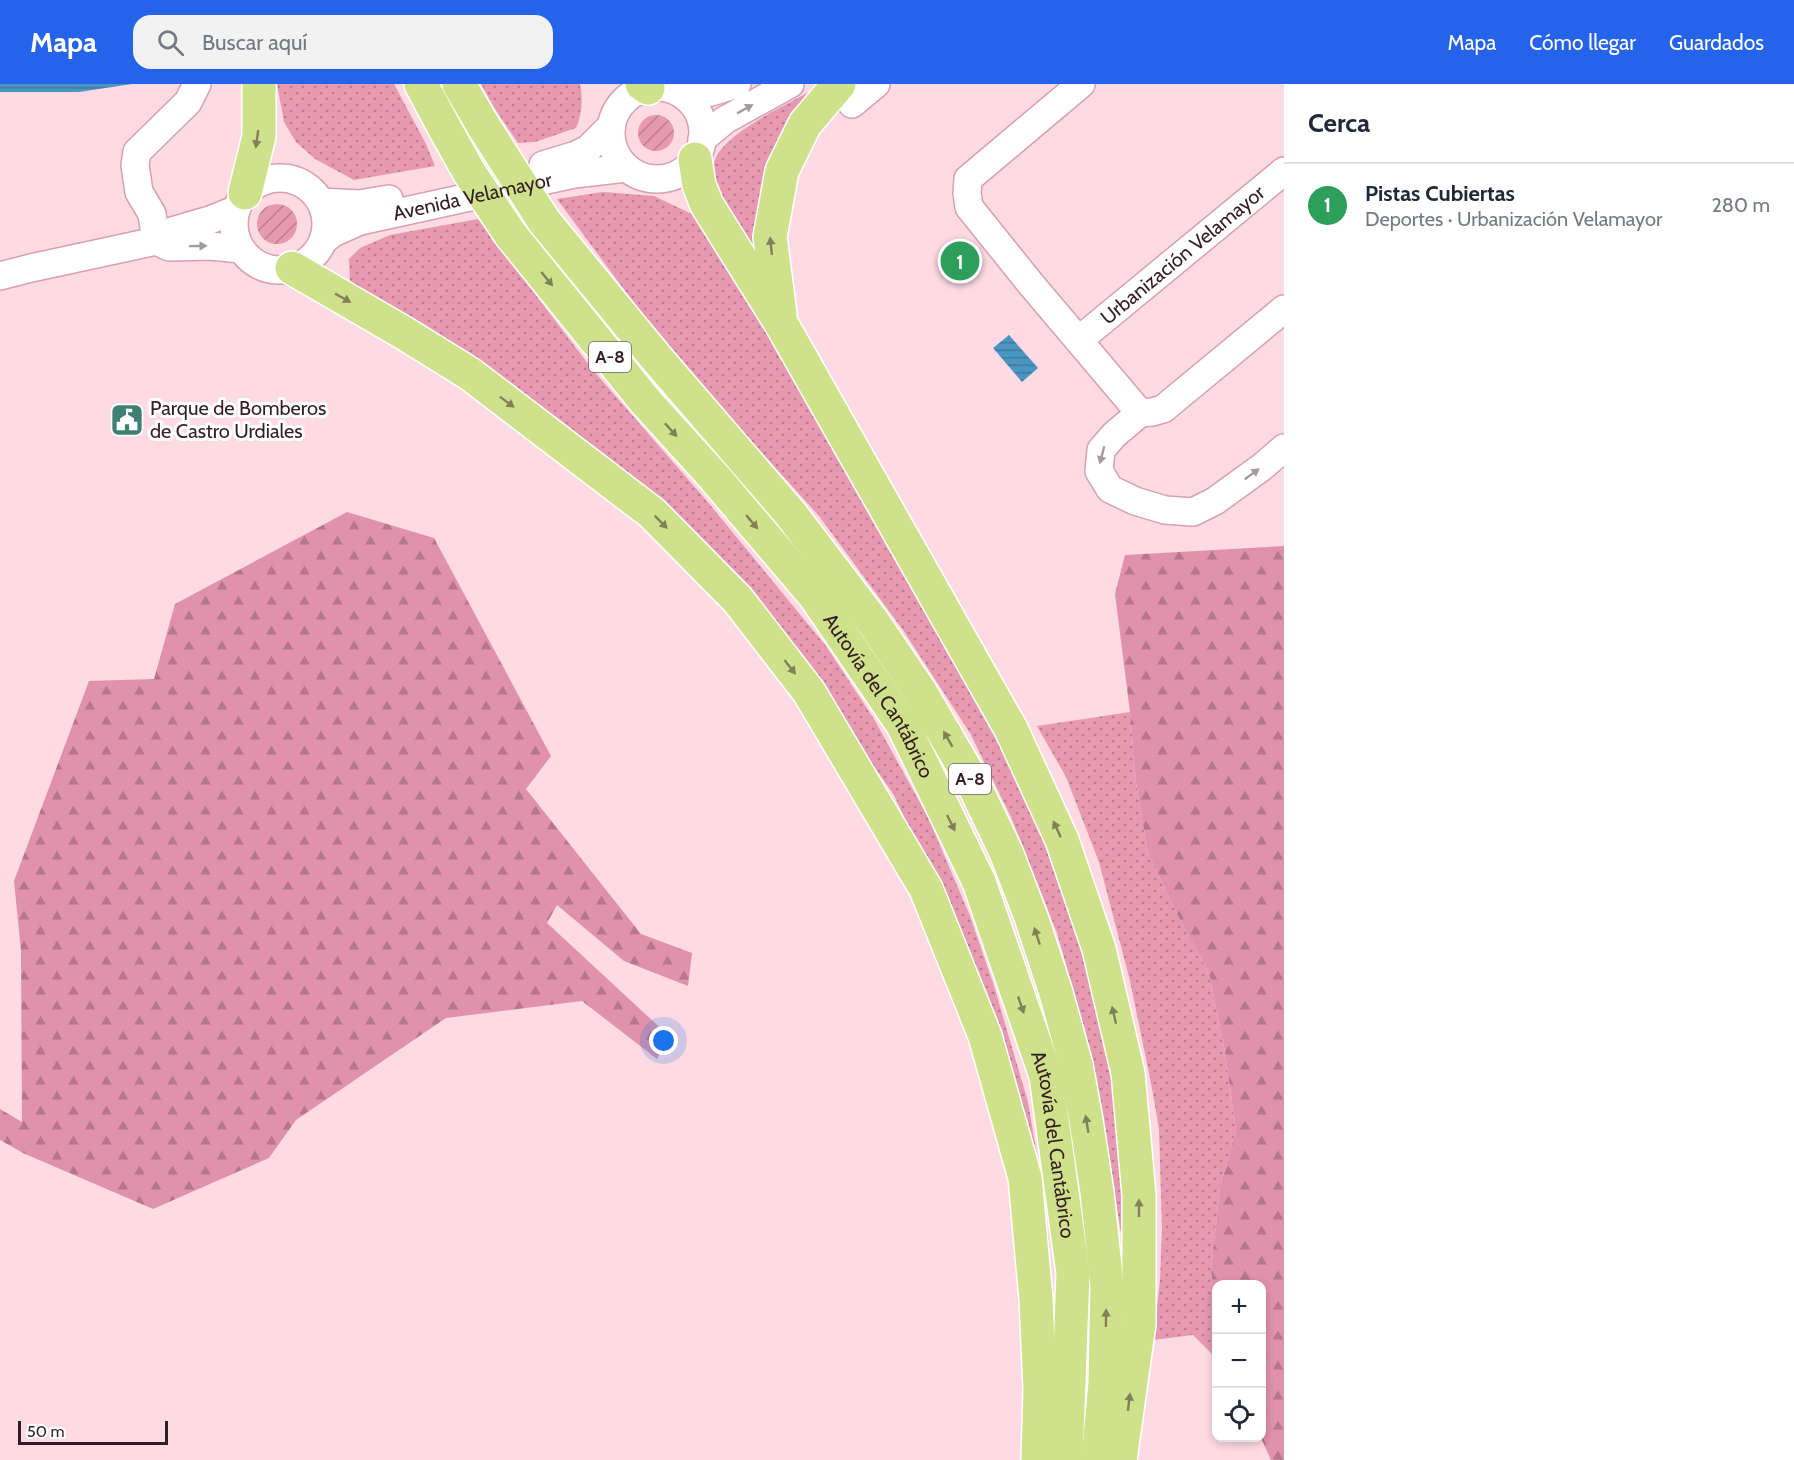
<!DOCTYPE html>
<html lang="es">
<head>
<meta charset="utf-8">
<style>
  body { margin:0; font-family:Cabin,sans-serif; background:#f2f2f3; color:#1f2937 }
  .controls { position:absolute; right:18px; bottom:18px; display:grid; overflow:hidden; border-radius:12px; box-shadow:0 3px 9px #0003 }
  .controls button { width:54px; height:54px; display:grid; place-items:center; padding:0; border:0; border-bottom:2px solid #e0e1e3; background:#fff; color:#1f2937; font:30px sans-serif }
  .scale { position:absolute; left:18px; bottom:15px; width:150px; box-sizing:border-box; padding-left:6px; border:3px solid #341e25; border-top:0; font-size:16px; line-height:21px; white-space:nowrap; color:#341e25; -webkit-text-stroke:4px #fff; paint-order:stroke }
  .you { position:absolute; left:664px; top:957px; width:21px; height:21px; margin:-15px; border:4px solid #fff; border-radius:50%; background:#1a73e8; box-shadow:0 0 0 9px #1a73e833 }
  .badge { display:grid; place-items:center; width:39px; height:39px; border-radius:50%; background:#2563eb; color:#fff; font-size:20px; font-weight:700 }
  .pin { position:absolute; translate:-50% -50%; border:3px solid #fff; box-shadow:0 2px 6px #0006 }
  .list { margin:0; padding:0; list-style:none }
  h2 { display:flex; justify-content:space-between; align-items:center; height:78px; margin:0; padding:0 24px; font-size:26px }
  h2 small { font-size:20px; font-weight:400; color:#747a83 }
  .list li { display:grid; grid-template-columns:39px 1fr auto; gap:18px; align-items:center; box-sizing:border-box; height:84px; padding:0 24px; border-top:2px solid #e0e1e3 }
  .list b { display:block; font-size:22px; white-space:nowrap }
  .list p { margin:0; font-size:20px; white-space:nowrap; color:#747a83 }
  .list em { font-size:20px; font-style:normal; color:#747a83 }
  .icon { flex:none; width:33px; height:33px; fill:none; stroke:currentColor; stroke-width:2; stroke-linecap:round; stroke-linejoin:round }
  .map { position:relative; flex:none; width:1284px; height:1376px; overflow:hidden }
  header { display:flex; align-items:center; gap:36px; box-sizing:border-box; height:84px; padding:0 30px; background:#2563eb; color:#fff }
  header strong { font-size:28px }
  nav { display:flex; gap:33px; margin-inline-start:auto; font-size:21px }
  .search { width:420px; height:54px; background:#f2f2f3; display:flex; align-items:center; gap:15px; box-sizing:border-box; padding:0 21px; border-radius:18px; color:#747a83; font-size:22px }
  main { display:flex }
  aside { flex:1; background:#fff }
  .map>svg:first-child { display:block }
  .grass { fill:url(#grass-dots) }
  .forest { fill:url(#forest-firs) }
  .garden { fill:url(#garden-furrows) }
  .water { fill:url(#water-rules) }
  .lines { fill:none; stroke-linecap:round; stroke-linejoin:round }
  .minor-casing { stroke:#d8a0b1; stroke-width:30 }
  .highway-casing { stroke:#fff; stroke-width:36 }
  .minor { stroke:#fff; stroke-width:27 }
  .highway { stroke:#cfe28b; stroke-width:33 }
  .highway-bridge-casing { stroke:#fff; stroke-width:36; stroke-linecap:butt }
  .highway-bridge { stroke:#cfe28b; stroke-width:33 }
  .oneway { fill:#a49a9d }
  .oneway2 { fill:#828058 }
  .labels { text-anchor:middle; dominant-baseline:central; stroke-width:6; stroke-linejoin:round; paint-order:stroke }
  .shield { fill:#fff; stroke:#716266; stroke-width:1.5 }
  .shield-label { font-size:18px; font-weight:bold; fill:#341e25 }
  .street-label { font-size:20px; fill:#341e25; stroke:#fff }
  .poi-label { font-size:20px; fill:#341e25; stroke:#fff; text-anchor:start }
</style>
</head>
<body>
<header>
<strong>Mapa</strong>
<div class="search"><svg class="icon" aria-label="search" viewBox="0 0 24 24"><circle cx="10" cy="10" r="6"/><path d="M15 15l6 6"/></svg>Buscar aquí</div>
<nav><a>Mapa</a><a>Cómo llegar</a><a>Guardados</a></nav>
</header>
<main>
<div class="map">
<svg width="1284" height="1376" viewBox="0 0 1284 1376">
  <defs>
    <pattern id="grass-dots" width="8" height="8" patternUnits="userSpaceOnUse" patternTransform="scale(1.5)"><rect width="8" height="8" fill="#e799b2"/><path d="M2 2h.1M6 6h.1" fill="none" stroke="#bc7c91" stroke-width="1.8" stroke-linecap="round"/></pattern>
    <pattern id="forest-firs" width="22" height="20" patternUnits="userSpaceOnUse" patternTransform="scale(1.5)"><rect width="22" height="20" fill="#e091ab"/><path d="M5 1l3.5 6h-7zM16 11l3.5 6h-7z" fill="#b6768b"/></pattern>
    <pattern id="garden-furrows" width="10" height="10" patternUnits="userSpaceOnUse" patternTransform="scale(1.5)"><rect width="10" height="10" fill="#e799b2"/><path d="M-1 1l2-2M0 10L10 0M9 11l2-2" fill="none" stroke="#bc7c91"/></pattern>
    <pattern id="water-rules" width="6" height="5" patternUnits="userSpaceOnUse" patternTransform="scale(1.5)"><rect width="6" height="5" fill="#4b95c3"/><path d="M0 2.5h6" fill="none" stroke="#3f799e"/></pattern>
  </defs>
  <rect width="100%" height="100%" fill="#fedae4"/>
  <!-- grass -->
  <g class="grass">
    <polygon points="277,0 394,0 426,60 435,82 354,96 315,75 296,58 284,38"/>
    <path d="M 481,0 L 580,0 C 583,14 582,31 576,44 L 535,58 L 518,59 L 495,25 Z"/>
    <path d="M 824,0 L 762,187 L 716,103 C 713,94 711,86 715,76 C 726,47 796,16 824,0 Z"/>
    <polygon points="603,108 654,112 694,131 747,201 1044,736 1079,840 1129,1064 1123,1162 1098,1005 1085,946 1057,849 1011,733 970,649 903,546 819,432 752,358 637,223 557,115"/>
    <polygon points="478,135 592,285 706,416 826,562 874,635 928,733 970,832 994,902 1028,1018 1042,1101 1049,1158 1039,1156 955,845 894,711 792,566 407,233 350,199 349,175 360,164 390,151"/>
    <polygon points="1130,628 1136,699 1148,769 1177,830 1209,889 1225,968 1236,1046 1220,1103 1211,1186 1216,1240 1216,1278 1211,1269 1193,1251 1153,1256 1160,1197 1162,1145 1159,1045 1151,999 1130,897 1099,778 1066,693 1037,642"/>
  </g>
  <!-- forest -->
  <g class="forest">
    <polygon points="347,428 434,454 551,672 526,705 641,850 692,869 688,902 624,877 557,821 547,839 668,951 657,975 582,917 446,934 296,1036 269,1074 153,1125 23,1069 0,1056 0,1025 22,1038 21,867 14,797 89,597 154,595 175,520"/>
    <polygon points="1284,462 1284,1376 1271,1376 1261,1354 1262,1200 1216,1200 1216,1239 1211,1186 1220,1103 1236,1046 1225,968 1209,889 1177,830 1148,769 1136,699 1130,628 1115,510 1125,471"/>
  </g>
  <!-- garden -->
  <g class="garden">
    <circle cx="656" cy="49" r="18"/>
    <circle cx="277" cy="140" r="20"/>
  </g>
  <!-- water -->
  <g class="water">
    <polygon points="0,0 132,0 79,8 0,8"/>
    <polygon points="1009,251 1038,284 1022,298 993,264"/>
  </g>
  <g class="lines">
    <!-- minor casing -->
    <g class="minor-casing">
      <g id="minor">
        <polyline points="1081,0 968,95 967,109 969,123 1030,199 1140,329 1152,328 1163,325 1284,225"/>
        <circle cx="657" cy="49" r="46"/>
        <polyline points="683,11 711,8 737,0"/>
        <polyline points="852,20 876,0"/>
        <polyline points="702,55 725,36 790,0"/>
        <polyline points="543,81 576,71 588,65 611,42"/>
        <circle cx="280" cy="140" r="46"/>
        <polyline points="321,118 359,120 389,115"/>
        <path id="s1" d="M 324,156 L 333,149 L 360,137 L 574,90 L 626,84"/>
        <polyline points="156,157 152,130 139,108 135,81 137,68 188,18 197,0"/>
        <polyline points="156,157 169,163 210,162 241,165"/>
        <polyline points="0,192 31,184 156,157 169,148 210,136 235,126"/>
        <path id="s2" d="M 1079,256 L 1284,87"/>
        <polyline points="1140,329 1114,351 1101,366 1099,387 1110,405 1135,417 1165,426 1193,428 1215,417 1262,383 1284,364"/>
      </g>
    </g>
    <!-- highway casing -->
    <g class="highway-casing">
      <g id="highway">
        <polyline points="421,0 445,45"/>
        <polyline points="459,0 484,43"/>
        <polyline points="642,0 648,4"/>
        <polyline points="695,75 699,101 707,121 782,241 1011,645 1062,756 1099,865 1128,989 1139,1111 1139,1240 1120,1376"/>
        <polyline points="245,109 259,52 259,0"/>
        <polyline points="544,137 658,276 790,429 873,538 921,609 972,697 1006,768 1031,833 1056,909 1076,981 1086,1036 1097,1108 1107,1202 1105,1299 1098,1376"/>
        <path id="s3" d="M 510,150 L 646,318 L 714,393 L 815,512 L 903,641 L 979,798 L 1046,992 L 1073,1189 L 1066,1376"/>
        <polyline points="292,184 404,249 470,290 652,429 738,516 809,608 926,805 985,952 1025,1094 1036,1215 1040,1305 1038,1376"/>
        <polyline points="780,230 770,153 782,87 805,40 839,0"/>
      </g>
    </g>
    <!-- minor -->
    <use href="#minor" class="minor"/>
    <!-- highway -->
    <use href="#highway" class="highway"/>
    <!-- highway-bridge casing -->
    <g class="highway-bridge-casing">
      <g id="highway-bridge">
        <polyline points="484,43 544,137"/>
        <polyline points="445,45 469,88 510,150"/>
      </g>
    </g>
    <!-- highway-bridge -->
    <use href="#highway-bridge" class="highway-bridge"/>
  </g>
  <!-- one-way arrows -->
  <defs><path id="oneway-solid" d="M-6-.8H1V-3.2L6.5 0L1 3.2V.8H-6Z" transform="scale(1.5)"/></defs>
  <g class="oneway">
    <use href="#oneway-solid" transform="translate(745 25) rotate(-29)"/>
    <use href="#oneway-solid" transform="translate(198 162) rotate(-1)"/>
    <use href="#oneway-solid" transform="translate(1102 371) rotate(105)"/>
    <use href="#oneway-solid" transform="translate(1252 390) rotate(-36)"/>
  </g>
  <g class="oneway2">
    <use href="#oneway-solid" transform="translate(257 55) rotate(98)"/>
    <use href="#oneway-solid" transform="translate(771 162) rotate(-96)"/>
    <use href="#oneway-solid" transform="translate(547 195) rotate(51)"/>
    <use href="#oneway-solid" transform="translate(343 214) rotate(29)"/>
    <use href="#oneway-solid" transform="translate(507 318) rotate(37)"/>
    <use href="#oneway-solid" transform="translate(671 346) rotate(48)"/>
    <use href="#oneway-solid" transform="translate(661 438) rotate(45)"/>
    <use href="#oneway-solid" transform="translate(752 438) rotate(50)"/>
    <use href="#oneway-solid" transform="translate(790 583) rotate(52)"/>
    <use href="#oneway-solid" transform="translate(948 655) rotate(-120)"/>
    <use href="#oneway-solid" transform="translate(951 739) rotate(64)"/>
    <use href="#oneway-solid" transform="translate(1057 745) rotate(-115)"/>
    <use href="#oneway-solid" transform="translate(1037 852) rotate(-108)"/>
    <use href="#oneway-solid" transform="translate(1021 921) rotate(71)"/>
    <use href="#oneway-solid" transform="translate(1114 931) rotate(-103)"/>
    <use href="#oneway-solid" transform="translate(1087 1040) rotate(-99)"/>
    <use href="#oneway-solid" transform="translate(1139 1124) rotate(-90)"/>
    <use href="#oneway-solid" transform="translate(1106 1234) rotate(-89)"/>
    <use href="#oneway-solid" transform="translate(1129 1318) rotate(-83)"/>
  </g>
  <!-- icons -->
  <defs>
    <g id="civic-square" transform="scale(1.725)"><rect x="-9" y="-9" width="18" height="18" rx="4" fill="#3e8174" stroke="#fff"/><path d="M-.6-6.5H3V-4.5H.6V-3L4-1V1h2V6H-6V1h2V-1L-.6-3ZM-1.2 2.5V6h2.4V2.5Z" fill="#fff"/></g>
  </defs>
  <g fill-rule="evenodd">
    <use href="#civic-square" x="127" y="336"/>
  </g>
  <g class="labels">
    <!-- shield labels -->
    <g class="shield">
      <rect x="589" y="258" width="42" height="30" rx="4.5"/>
      <rect x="949" y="680" width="42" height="30" rx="4.5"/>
    </g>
    <g class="shield-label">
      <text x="610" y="273">A-8</text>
      <text x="970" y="695">A-8</text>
    </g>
    <!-- street labels -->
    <g class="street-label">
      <text stroke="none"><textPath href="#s1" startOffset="156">Avenida Velamayor</textPath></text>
      <text stroke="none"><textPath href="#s2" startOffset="134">Urbanización Velamayor</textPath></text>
      <text stroke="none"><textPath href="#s3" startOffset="592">Autovía del Cantábrico</textPath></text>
      <text stroke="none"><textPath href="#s3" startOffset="1078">Autovía del Cantábrico</textPath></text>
    </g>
    <!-- poi labels -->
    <g class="poi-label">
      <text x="150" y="324">Parque de Bomberos<tspan x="150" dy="23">de Castro Urdiales</tspan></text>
    </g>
  </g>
</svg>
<div class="controls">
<button>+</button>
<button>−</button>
<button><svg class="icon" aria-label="locate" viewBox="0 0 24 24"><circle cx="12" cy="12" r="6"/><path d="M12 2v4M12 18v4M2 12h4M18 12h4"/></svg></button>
</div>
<div class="scale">50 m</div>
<div class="you"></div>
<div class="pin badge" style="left:960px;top:177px;background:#2e9e5b">1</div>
</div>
<aside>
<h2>Cerca<small></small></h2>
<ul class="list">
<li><span class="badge" style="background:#2e9e5b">1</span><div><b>Pistas Cubiertas</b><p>Deportes · Urbanización Velamayor</p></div><em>280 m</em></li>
</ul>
</aside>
</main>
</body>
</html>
